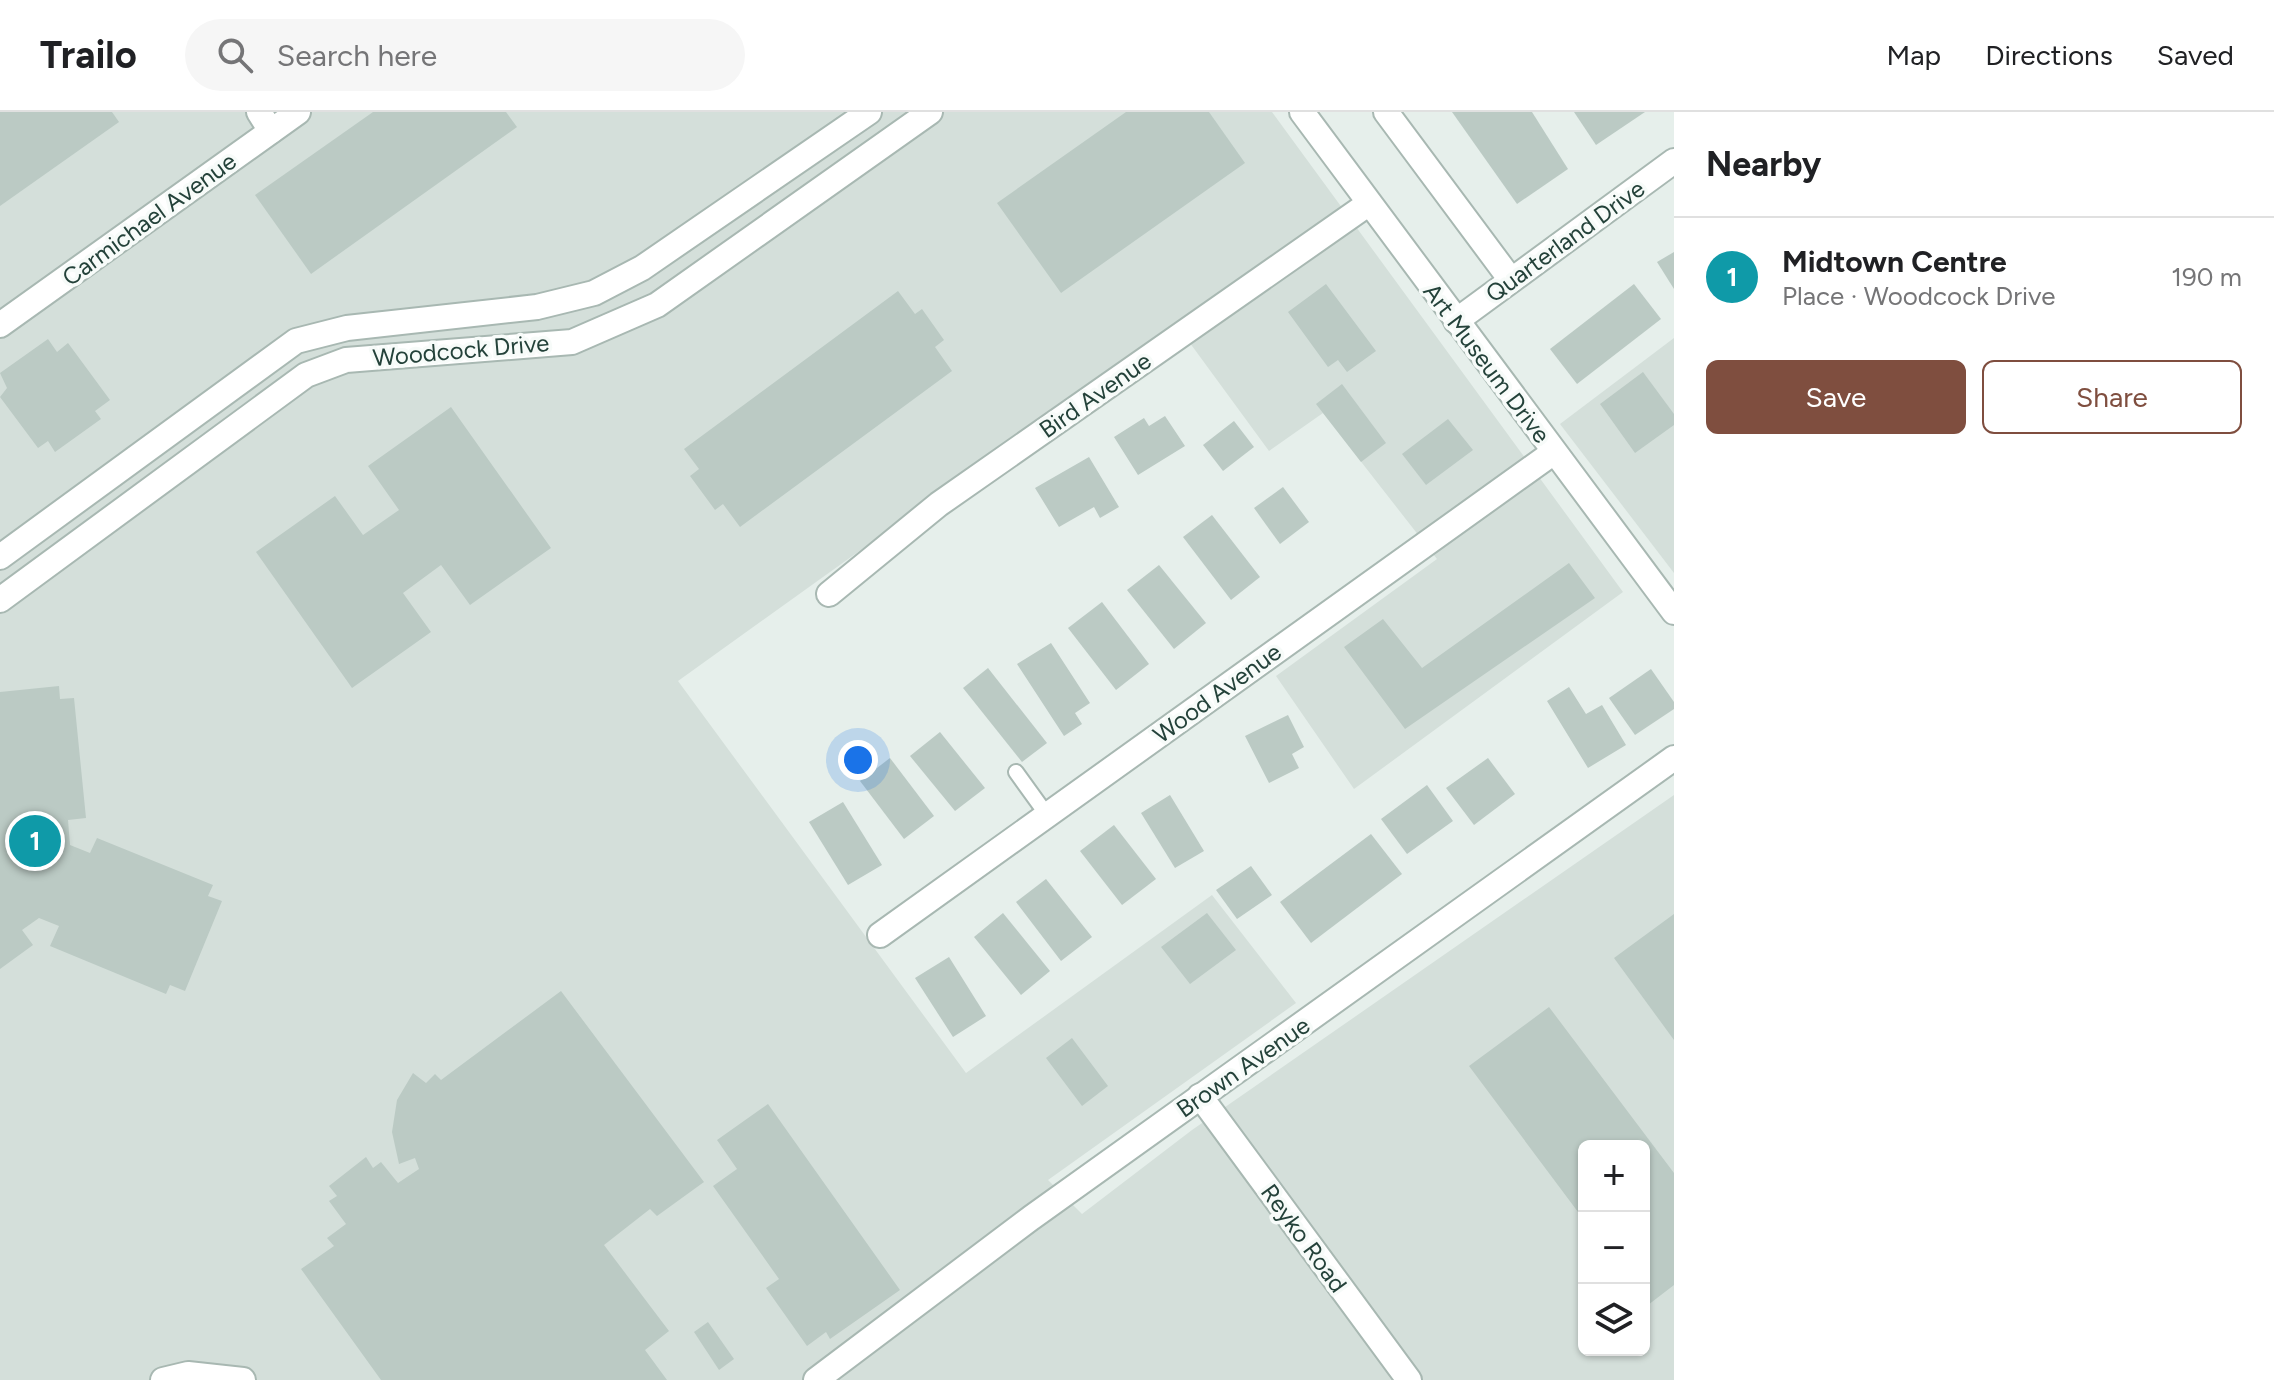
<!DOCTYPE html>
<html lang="en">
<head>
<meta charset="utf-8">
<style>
  body { margin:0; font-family:Figtree,sans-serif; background:#f6f6f6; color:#202124 }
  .controls { position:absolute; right:24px; bottom:24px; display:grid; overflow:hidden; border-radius:12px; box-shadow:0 2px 6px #0004 }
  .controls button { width:72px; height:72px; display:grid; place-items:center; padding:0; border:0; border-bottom:2px solid #e0e0e0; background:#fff; color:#202124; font:40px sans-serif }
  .you { position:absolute; left:858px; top:648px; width:28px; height:28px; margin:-20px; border:6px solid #fff; border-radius:50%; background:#1a73e8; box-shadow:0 0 0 12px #1a73e833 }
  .badge { display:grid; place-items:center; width:52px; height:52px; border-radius:50%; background:#7f4e3f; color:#fff; font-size:26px; font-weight:700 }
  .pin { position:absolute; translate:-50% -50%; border:4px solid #fff; box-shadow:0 2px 8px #0006 }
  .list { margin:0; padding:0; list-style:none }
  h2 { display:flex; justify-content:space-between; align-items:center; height:104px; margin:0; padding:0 32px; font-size:34px }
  h2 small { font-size:26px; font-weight:400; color:#757577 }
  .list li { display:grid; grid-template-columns:52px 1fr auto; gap:24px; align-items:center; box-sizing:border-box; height:120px; padding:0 32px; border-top:2px solid #e0e0e0 }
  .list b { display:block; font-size:30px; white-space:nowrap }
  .list p { margin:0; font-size:26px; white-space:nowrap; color:#757577 }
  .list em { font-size:26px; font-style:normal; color:#757577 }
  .actions { display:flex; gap:16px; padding:24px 32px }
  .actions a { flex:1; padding:18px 0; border:2px solid #7f4e3f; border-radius:12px; text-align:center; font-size:28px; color:#7f4e3f }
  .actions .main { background:#7f4e3f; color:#fff }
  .icon { flex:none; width:44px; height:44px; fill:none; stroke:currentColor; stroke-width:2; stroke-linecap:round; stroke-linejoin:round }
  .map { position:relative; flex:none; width:1674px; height:1268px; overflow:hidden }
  header { display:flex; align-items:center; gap:48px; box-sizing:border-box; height:112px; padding:0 40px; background:#fff; border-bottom:2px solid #e0e0e0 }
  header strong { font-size:38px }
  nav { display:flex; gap:44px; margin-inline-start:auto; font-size:28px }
  .search { width:560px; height:72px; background:#f6f6f6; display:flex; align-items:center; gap:20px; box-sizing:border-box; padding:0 28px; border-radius:44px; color:#757577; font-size:30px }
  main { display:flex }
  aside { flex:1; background:#fff }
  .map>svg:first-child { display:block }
  .built { fill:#d4dfda; fill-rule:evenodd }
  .building { fill:#bbcac4 }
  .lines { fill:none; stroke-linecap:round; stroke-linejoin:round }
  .service-casing { stroke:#a8b8b2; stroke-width:18 }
  .minor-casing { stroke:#a8b8b2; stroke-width:28 }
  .tertiary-casing { stroke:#a8b8b2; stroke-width:28 }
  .service { stroke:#fff; stroke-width:14 }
  .minor { stroke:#fff; stroke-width:24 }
  .tertiary { stroke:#fff; stroke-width:24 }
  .labels { text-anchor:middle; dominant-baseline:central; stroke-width:7; stroke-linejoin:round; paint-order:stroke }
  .street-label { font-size:24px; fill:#24423a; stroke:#f7fbf9 }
</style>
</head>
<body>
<header>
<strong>Trailo</strong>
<div class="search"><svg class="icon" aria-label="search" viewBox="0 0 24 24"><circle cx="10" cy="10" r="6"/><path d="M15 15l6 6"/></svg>Search here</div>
<nav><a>Map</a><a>Directions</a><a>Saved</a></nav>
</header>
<main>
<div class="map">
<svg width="1674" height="1268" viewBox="0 0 1674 1268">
  <rect width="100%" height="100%" fill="#e6efeb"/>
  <!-- built -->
  <g class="built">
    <path d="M 0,0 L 1272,0 L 1623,480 L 1354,677 L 1276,564 L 1437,447 L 1323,301 L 1269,339 L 1176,212 L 678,569 L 966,961 L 1212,783 L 1296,891 L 1048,1068 L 1082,1102 L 1192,1018 L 1674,683 L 1674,1268 L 0,1268 ZM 1584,1034 L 1644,1034 L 1644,1238 L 1584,1238 Z"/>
    <polygon points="1674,226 1674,461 1560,312"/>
  </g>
  <!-- building -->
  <g class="building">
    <polygon points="0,0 112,0 119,10 0,94"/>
    <polygon points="373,0 506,0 517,15 311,162 255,83"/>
    <polygon points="1126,0 1209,0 1245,51 1061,181 997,91"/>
    <polygon points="1452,0 1532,0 1568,57 1517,92"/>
    <polygon points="1574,0 1645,0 1596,33"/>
    <polygon points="1674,140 1674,177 1657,150"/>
    <polygon points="1326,172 1376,239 1347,260 1338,248 1328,255 1288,200"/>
    <polygon points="1634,172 1661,207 1577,272 1550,237"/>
    <polygon points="898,179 915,202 922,197 944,228 935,235 952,259 740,415 723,392 715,398 690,364 699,357 684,337"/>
    <polygon points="48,227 57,240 68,231 110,288 95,299 101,307 55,340 48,329 38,336 0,285 7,276 0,261"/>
    <polygon points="1643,260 1674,302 1674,313 1635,341 1600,292"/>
    <polygon points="1342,272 1386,331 1361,350 1316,292"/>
    <polygon points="451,295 551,436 470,493 441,453 403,481 431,520 352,576 256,440 335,384 363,423 399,398 368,354"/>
    <polygon points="1165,304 1185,334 1138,363 1114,325 1144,306 1149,314"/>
    <polygon points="1448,307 1473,338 1426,373 1402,342"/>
    <polygon points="1234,309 1254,335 1223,359 1203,333"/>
    <polygon points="1089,345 1119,395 1100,406 1094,395 1059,415 1035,376"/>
    <polygon points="1283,375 1309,410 1280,432 1254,396"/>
    <polygon points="1212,403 1260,465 1231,488 1183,425"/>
    <polygon points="1569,451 1595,486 1405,617 1344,535 1383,507 1422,556"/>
    <polygon points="1159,453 1206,511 1174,537 1127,478"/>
    <polygon points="1102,490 1149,552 1116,578 1068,516"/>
    <polygon points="1051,531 1090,591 1075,601 1082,612 1064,624 1017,552"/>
    <polygon points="988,556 1047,631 1022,650 963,576"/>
    <polygon points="1651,557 1674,590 1674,597 1635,623 1609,586"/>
    <polygon points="59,574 60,587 74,586 86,706 68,708 70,733 90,741 97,726 213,773 208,784 222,789 185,879 170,873 166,882 50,834 59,814 39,806 22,818 33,833 0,857 0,580"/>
    <polygon points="1569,575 1586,602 1602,593 1626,633 1588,656 1547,589"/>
    <polygon points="1288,603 1304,635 1292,642 1299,656 1269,671 1245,624"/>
    <polygon points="940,620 985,676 955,699 910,644"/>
    <polygon points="890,646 934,704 904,727 860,669"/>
    <polygon points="1488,646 1515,682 1474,713 1446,676"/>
    <polygon points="1427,673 1453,709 1407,742 1381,707"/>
    <polygon points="1170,683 1204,739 1175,756 1141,701"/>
    <polygon points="843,690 882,753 848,773 809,710"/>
    <polygon points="1114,713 1156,767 1122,793 1080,739"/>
    <polygon points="1371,722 1402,762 1311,831 1280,790"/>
    <polygon points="1251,754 1272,783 1237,807 1216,778"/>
    <polygon points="1046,767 1092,825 1061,849 1016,790"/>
    <polygon points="1003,801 1050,859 1021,883 974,825"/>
    <polygon points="1207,801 1236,838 1190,872 1161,835"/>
    <polygon points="1674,802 1674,928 1614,846"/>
    <polygon points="949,845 986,904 953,925 915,866"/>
    <polygon points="561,879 704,1070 657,1104 650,1097 604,1133 669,1219 645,1238 667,1268 381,1268 301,1157 334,1134 327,1126 346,1112 329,1089 337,1084 329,1074 366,1045 373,1056 381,1050 398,1071 419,1057 415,1046 399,1052 392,1020 397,988 413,961 426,971 435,962 441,968"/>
    <polygon points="1549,895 1674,1061 1674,1173 1648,1193 1644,1188 1644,1034 1584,1034 1584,1108 1469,954"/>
    <polygon points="1072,926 1108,974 1082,994 1046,946"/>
    <polygon points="768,992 900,1178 830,1227 826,1220 807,1234 766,1176 779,1167 713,1074 737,1057 717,1028"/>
    <polygon points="708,1210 734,1247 719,1258 694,1220"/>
  </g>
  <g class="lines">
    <!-- service casing -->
    <g class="service-casing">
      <polyline id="service" points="1016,660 1047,703"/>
    </g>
    <!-- minor casing -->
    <g class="minor-casing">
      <g id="minor">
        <polyline points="259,0 271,19"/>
        <polyline points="1386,0 1511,168"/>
        <polyline points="1456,209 1674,49"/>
        <polyline points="0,445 296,229 347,216 537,195 594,181 642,156 869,0"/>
        <polyline points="829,482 939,392 1368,92"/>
        <polyline points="0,488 306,263 346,248 572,230 657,193 930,0"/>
        <polyline points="880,823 1554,340"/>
        <polyline points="1200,984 1409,1268"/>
        <polyline points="163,1268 188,1262 243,1268"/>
        <polyline points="816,1268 1031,1106 1674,646"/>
      </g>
    </g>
    <!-- tertiary casing -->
    <g class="tertiary-casing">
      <g id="tertiary">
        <polyline points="1302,0 1674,500"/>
        <polyline points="0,213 298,0"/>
      </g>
    </g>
    <!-- service -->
    <use href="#service" class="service"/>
    <!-- minor -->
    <use href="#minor" class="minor"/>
    <!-- tertiary -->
    <use href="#tertiary" class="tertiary"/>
  </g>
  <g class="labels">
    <!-- street labels -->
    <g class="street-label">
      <text transform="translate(149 107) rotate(-36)">Carmichael Avenue</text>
      <text transform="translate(1565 129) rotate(-36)">Quarterland Drive</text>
      <text transform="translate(461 238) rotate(-5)">Woodcock Drive</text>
      <text transform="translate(1487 251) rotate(53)">Art Museum Drive</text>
      <text transform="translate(1095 283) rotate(-35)">Bird Avenue</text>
      <text transform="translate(1217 581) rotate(-36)">Wood Avenue</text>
      <text transform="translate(1243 955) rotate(-35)">Brown Avenue</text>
      <text transform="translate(1304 1126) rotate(54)">Reyko Road</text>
    </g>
  </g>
</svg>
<div class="controls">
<button>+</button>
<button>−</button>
<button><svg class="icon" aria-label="layers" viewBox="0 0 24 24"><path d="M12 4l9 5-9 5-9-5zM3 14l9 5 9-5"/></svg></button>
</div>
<div class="you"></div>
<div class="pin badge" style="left:35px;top:729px;background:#0f9aa8">1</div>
</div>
<aside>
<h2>Nearby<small></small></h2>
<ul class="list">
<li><span class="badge" style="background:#0f9aa8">1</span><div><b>Midtown Centre</b><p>Place · Woodcock Drive</p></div><em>190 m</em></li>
</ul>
<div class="actions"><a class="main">Save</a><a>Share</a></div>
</aside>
</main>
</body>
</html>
